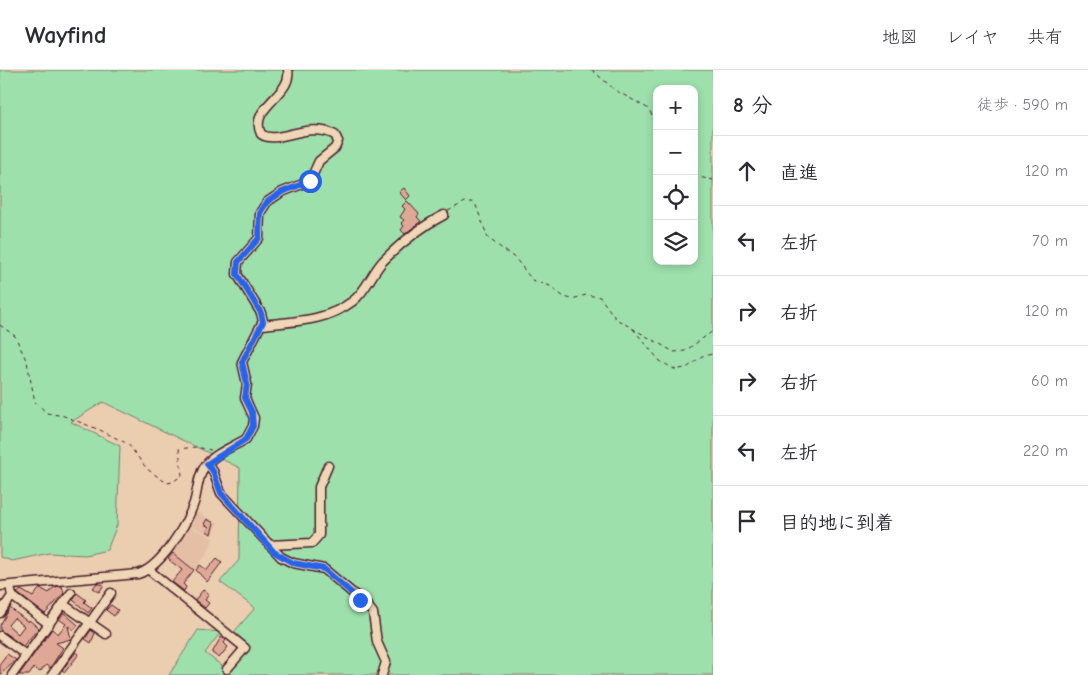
<!DOCTYPE html>
<html lang="ja">
<head>
<meta charset="utf-8">
<style>
  body { margin:0; font-family:"Comic Neue","Klee One",sans-serif; background:#f7f7f7; color:#2b2b33 }
  .controls { position:absolute; right:15px; top:15px; display:grid; overflow:hidden; border-radius:10px; box-shadow:0 2px 8px #0003 }
  .controls button { width:45px; height:45px; display:grid; place-items:center; padding:0; border:0; border-bottom:1px solid #e1e1e2; background:#fff; color:#2b2b33; font:25px sans-serif }
  .stop { position:absolute; width:15px; height:15px; margin:-11px; border:4px solid #2563eb; border-radius:50%; background:#fff }
  .stop.end { background:#2563eb; border-color:#fff; box-shadow:0 1px 5px #0008 }
  .list { margin:0; padding:0; list-style:none }
  h2 { display:flex; justify-content:space-between; align-items:center; height:65px; margin:0; padding:0 20px; font-size:21px }
  h2 small { font-size:16px; font-weight:400; color:#7c7c81 }
  .list li { display:grid; grid-template-columns:32px 1fr auto; gap:15px; align-items:center; box-sizing:border-box; height:70px; padding:0 20px; border-top:1px solid #e1e1e2 }
  .list b { display:block; font-size:19px; white-space:nowrap }
  .list em { font-size:16px; font-style:normal; color:#7c7c81 }
  .icon { flex:none; width:28px; height:28px; fill:none; stroke:currentColor; stroke-width:2; stroke-linecap:round; stroke-linejoin:round }
  .map { position:relative; flex:none; width:713px; height:605px; overflow:hidden }
  header { display:flex; align-items:center; gap:30px; box-sizing:border-box; height:70px; padding:0 25px; background:#fff; border-bottom:1px solid #e1e1e2 }
  header strong { font-size:24px }
  nav { display:flex; gap:28px; margin-inline-start:auto; font-size:18px }
  main { display:flex }
  aside { flex:1; background:#fff }
  .map>svg:first-child { display:block }
  .built { fill:#e4bfa6 }
  .green { fill:#9de0ac; stroke:#74806c; fill-rule:evenodd }
  .building { fill:#dfa896; stroke:#4a1f2b; fill-rule:evenodd }
  .lines { fill:none; stroke-linecap:round; stroke-linejoin:round }
  .minor-casing { stroke:#4a1f2b; stroke-width:11 }
  .path { stroke:#4a1f2b; stroke-width:1; stroke-dasharray:4 4; stroke-linecap:butt }
  .minor { stroke:#eed6b6; stroke-width:8 }
  .route { stroke:#2563eb; stroke-width:6 }
</style>
</head>
<body>
<header>
<strong>Wayfind</strong>
<nav><a>地図</a><a>レイヤ</a><a>共有</a></nav>
</header>
<main>
<div class="map">
<svg width="713" height="605" viewBox="0 0 713 605">
  <rect width="100%" height="100%" fill="#ebcdb0"/>
  <filter id="ink" filterUnits="userSpaceOnUse"><feTurbulence type="fractalNoise" baseFrequency=".02" numOctaves="2"/><feDisplacementMap in="SourceGraphic" scale="10" xChannelSelector="R" yChannelSelector="G"/><feConvolveMatrix kernelMatrix="1 2 1 2 8 2 1 2 1" color-interpolation-filters="sRGB"/></filter>
  <g filter="url(#ink)">
    <!-- built -->
    <g class="built">
      <polygon points="193,440 218,453 212,466 185,454"/>
      <polygon points="186,455 213,468 208,482 195,500 170,479"/>
    </g>
    <!-- green -->
    <path class="green" d="M 0,0 L 713,0 L 713,605 L 169,605 L 198,560 L 221,562 L 205,583 L 230,602 L 251,577 L 234,562 L 255,538 L 220,512 L 239,490 L 240,398 L 103,332 L 71,352 L 120,376 L 117,455 L 107,480 L 85,485 L 49,483 L 12,491 L 0,487 ZM 657,19 L 694,19 L 694,191 L 657,191 Z"/>
    <!-- building -->
    <g class="building">
      <polygon points="404,118 410,126 406,130 399,122"/>
      <polygon points="407,131 419,144 417,147 421,151 405,164 401,160 404,156 401,153 404,150 400,147 405,139 402,136"/>
      <polygon points="207,449 214,453 211,464 207,461 209,457 204,454"/>
      <polygon points="173,483 194,500 183,514 186,517 184,521 172,512 182,500 168,489"/>
      <polygon points="217,488 222,492 207,512 196,500 200,495 207,500"/>
      <polygon points="97,513 104,515 99,522 93,518"/>
      <polygon points="62,516 64,523 45,544 17,523 21,520 33,527 40,518 49,523 54,517"/>
      <polygon points="203,520 209,524 205,530 209,533 205,538 195,530"/>
      <polygon points="77,523 86,530 84,532 92,538 88,543 73,530"/>
      <polygon points="111,535 118,540 114,546 106,540"/>
      <path d="M 10,538 L 28,552 L 29,550 L 39,558 L 23,576 L 0,560 L 0,555 ZM 14,548 L 24,556 L 18,564 L 8,555 Z"/>
      <polygon points="64,543 78,555 74,560 68,556 71,569 56,573 63,578 50,598 46,595 40,602 34,598 29,605 19,605 52,559 58,564 66,554 59,549"/>
      <polygon points="91,560 95,563 91,573 85,569"/>
      <polygon points="221,567 226,570 224,573 228,577 219,588 212,583"/>
      <polygon points="76,582 79,584 65,602 62,600"/>
      <polygon points="7,584 16,590 0,605 0,593"/>
    </g>
    <g class="lines">
      <!-- minor casing -->
      <g class="minor-casing">
        <g id="minor">
          <path d="M 262,255 C 295,251 325,252 353,231 C 366,221 372,203 383,191 C 400,174 422,156 444,145"/>
          <polyline points="207,394 213,401 221,423 281,487 293,493 324,499 367,535 373,543 377,572 386,592 382,605"/>
          <polyline points="269,475 312,473 319,465 319,417 328,396"/>
          <polyline points="149,500 245,578 227,599"/>
          <path d="M 0,516 L 138,504 C 161,497 186,456 194,433 C 198,421 197,407 205,396 C 215,383 233,377 246,369 L 253,356 L 254,348 L 245,328 L 247,314 L 242,292 L 263,251 L 261,243 L 237,204 L 238,192 L 259,168 L 260,143 L 267,132 L 282,122 L 310,111 L 319,91 L 335,78 L 338,71 L 335,65 C 307,50 277,76 261,64 C 248,37 293,25 288,0"/>
          <polyline points="12,526 49,554"/>
          <polyline points="63,534 106,564"/>
          <polyline points="0,543 12,526 11,521"/>
          <polyline points="0,566 26,585"/>
          <polyline points="12,605 71,523"/>
          <polyline points="52,605 111,523"/>
        </g>
      </g>
      <!-- path -->
      <g class="path">
        <polyline points="592,0 615,20 649,39 657,57"/>
        <polyline points="694,106 713,110"/>
        <polyline points="448,141 467,131 475,133 488,168 516,189 532,210 550,216 564,227 572,229 586,225 600,227 616,249 674,282 685,281 713,261"/>
        <polyline points="0,255 15,266 27,292 35,332 47,343 64,346 100,360 128,374 147,399 167,413 173,412 182,405 179,379 195,377 211,380"/>
        <polyline points="633,259 660,291 676,300 688,297 702,286 713,284"/>
      </g>
      <!-- minor -->
      <use href="#minor" class="minor"/>
    </g>
  </g>
  <g class="lines" filter="url(#ink)">
    <!-- route -->
    <polyline class="route" points="310,111 282,122 267,132 260,143 259,168 238,192 237,204 261,243 263,252 242,292 247,314 245,328 252,342 253,356 246,369 207,394 213,401 221,423 274,482 293,493 324,499 360,530"/>
  </g>
</svg>
<div class="controls">
<button>+</button>
<button>−</button>
<button><svg class="icon" aria-label="locate" viewBox="0 0 24 24"><circle cx="12" cy="12" r="6"/><path d="M12 2v4M12 18v4M2 12h4M18 12h4"/></svg></button>
<button><svg class="icon" aria-label="layers" viewBox="0 0 24 24"><path d="M12 4l9 5-9 5-9-5zM3 14l9 5 9-5"/></svg></button>
</div>
<div class="stop" style="left:310px;top:111px"></div>
<div class="stop end" style="left:360px;top:530px"></div>
</div>
<aside>
<h2>8 分<small>徒歩 · 590 m</small></h2>
<ul class="list">
<li><svg class="icon" aria-label="ahead" viewBox="0 0 24 24"><path d="M12 20V5M6 11l6-6 6 6"/></svg><div><b>直進</b></div><em>120 m</em></li>
<li><svg class="icon" aria-label="left" viewBox="0 0 24 24"><path d="M17 20v-9H6M10 6l-5 5 5 5"/></svg><div><b>左折</b></div><em>70 m</em></li>
<li><svg class="icon" aria-label="right" viewBox="0 0 24 24"><path d="M7 20v-9h11M14 6l5 5-5 5"/></svg><div><b>右折</b></div><em>120 m</em></li>
<li><svg class="icon" aria-label="right" viewBox="0 0 24 24"><path d="M7 20v-9h11M14 6l5 5-5 5"/></svg><div><b>右折</b></div><em>60 m</em></li>
<li><svg class="icon" aria-label="left" viewBox="0 0 24 24"><path d="M17 20v-9H6M10 6l-5 5 5 5"/></svg><div><b>左折</b></div><em>220 m</em></li>
<li><svg class="icon" aria-label="arrive" viewBox="0 0 24 24"><path d="M6 21V4h12l-3 4 3 4H6"/></svg><div><b>目的地に到着</b></div></li>
</ul>
</aside>
</main>
</body>
</html>
